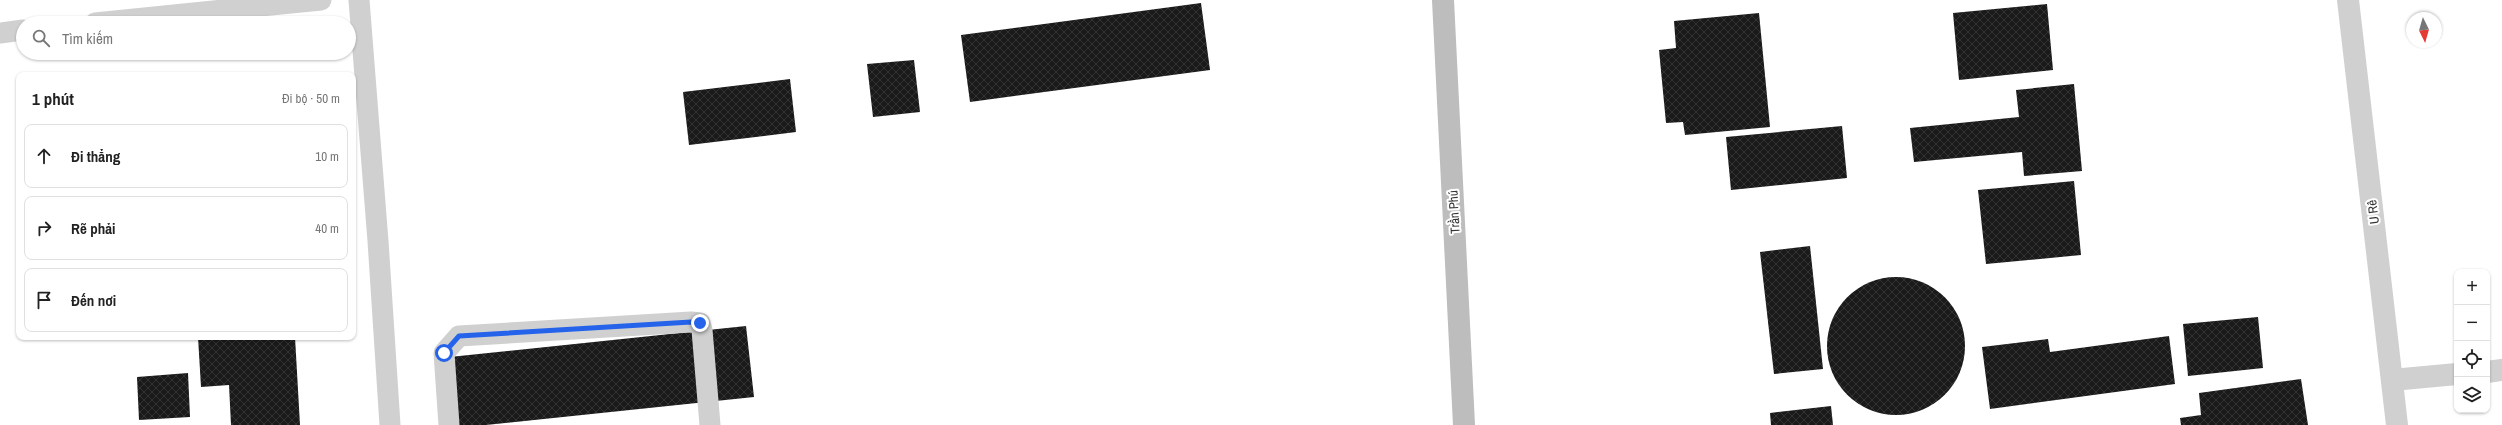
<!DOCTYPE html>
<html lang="vi">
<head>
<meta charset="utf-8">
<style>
  body { margin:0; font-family:"Archivo Narrow",sans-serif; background:#f6f6f6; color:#222 }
  .controls { position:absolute; right:12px; bottom:12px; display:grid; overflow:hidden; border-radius:8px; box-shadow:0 1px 3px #0004 }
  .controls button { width:36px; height:36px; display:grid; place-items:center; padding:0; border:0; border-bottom:1px solid #e0e0e0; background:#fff; color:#222; font:20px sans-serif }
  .compass { position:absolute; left:2406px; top:12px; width:36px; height:36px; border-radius:50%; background:#fff; box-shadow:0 1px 3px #0004; rotate:175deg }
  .stop { position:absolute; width:12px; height:12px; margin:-9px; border:3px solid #2563eb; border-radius:50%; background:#fff }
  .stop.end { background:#2563eb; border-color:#fff; box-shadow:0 1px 4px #0008 }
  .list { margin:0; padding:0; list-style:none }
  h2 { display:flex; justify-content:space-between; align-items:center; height:52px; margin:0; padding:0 16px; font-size:17px }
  h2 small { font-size:13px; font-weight:400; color:#767676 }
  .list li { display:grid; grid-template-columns:26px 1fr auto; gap:12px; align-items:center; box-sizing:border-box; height:64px; margin:0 8px 8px; padding:0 8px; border:1px solid #e0e0e0; border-radius:8px }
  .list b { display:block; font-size:15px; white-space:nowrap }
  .list em { font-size:13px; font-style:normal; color:#767676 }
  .icon { flex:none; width:22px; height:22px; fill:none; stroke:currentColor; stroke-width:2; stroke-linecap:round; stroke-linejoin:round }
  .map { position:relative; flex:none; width:2502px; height:425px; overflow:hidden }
  .search { position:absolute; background:#fff; box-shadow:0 1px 3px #0004; left:16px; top:16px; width:340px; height:44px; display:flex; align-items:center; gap:10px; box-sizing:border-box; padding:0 14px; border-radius:22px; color:#767676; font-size:15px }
  .panel { position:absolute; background:#fff; box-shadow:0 1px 3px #0004; left:16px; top:72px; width:340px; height:268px; border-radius:8px }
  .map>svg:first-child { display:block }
  .building { fill:url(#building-cross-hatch) }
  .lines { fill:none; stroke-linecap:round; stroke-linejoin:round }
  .lane { stroke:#d0d0d0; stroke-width:21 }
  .street { stroke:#d0d0d0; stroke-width:22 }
  .secondary { stroke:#bdbdbd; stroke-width:22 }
  .route { stroke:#2563eb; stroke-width:5 }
  .labels { text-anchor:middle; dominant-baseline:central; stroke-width:4; stroke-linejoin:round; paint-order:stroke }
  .street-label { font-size:13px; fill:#333; stroke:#fff }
</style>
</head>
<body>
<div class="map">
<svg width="2502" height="425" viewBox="0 0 2502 425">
  <defs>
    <pattern id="building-cross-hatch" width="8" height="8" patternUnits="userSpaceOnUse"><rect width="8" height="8" fill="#1a1a1a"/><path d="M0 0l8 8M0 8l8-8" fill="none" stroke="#333"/></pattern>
  </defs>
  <rect width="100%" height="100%" fill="#fff"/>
  <!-- building -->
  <g class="building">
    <polygon points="1201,3 1210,70 970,102 961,35"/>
    <polygon points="2047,4 2053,70 1959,80 1953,13"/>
    <polygon points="1759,13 1770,127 1685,135 1683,122 1666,123 1659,50 1676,48 1674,21"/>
    <polygon points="914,60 920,112 873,117 867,64"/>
    <polygon points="790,79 796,132 689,145 683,92"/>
    <polygon points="2074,84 2082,171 2024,176 2022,152 1914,162 1910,128 2019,117 2016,90"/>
    <polygon points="1842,126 1847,178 1731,190 1726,137"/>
    <polygon points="2074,181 2081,255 1986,264 1978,190"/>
    <polygon points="1810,246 1823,369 1774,374 1760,252"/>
    <circle cx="1896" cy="346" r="69"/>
    <polygon points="2258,317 2263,368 2188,376 2183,324"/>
    <polygon points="746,326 754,397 486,425 447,425 440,358"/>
    <polygon points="2169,336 2175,384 1990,409 1982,347 2048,339 2050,352"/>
    <polygon points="198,337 295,337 300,425 231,425 229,385 201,387"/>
    <polygon points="188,373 190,417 139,420 137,377"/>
    <polygon points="2301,379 2308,425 2181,425 2180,418 2201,415 2199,393"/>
    <polygon points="1831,406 1833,425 1771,425 1770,413"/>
  </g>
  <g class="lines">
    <!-- lane -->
    <g class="lane">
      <polyline points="359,0 378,241 390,425"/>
      <polyline points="95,23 321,0"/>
      <polyline points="0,33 23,30"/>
      <polyline points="449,425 444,353 459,336 691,322 700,323 702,330 710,425"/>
    </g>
    <!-- street -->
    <g class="street">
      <polyline points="2348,0 2397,425"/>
      <polyline points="2487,372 2502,370"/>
      <polyline points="2392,380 2457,374"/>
    </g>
    <!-- secondary -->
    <polyline class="secondary" points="1443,0 1464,425"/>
  </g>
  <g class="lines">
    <!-- route -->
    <polyline class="route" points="444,353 459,336 691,322 700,323"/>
  </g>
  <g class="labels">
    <!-- street labels -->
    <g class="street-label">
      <text transform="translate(1454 212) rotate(-93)">Trần Phú</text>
      <text transform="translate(2373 212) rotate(-97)">U Rê</text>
    </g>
  </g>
</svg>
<div class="controls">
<button>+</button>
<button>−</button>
<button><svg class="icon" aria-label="locate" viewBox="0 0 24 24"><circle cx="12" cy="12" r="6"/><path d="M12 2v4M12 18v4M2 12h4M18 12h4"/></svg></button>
<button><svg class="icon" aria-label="layers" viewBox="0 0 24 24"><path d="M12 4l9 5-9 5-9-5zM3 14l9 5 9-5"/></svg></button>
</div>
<svg class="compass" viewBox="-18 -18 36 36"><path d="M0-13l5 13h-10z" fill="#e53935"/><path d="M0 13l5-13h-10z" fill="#767676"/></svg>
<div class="stop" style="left:444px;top:353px"></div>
<div class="stop end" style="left:700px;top:323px"></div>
<div class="search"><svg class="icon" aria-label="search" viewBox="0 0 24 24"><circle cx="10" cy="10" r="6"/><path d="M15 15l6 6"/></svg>Tìm kiếm</div>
<section class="panel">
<h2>1 phút<small>Đi bộ · 50 m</small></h2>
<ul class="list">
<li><svg class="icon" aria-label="ahead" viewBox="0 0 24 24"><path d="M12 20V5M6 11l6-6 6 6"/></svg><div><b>Đi thẳng</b></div><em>10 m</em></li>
<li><svg class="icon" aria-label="right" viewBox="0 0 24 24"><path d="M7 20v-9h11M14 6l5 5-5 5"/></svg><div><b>Rẽ phải</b></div><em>40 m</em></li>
<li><svg class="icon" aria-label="arrive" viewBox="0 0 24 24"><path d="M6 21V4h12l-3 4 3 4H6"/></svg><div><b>Đến nơi</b></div></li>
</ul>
</section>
</div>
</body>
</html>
